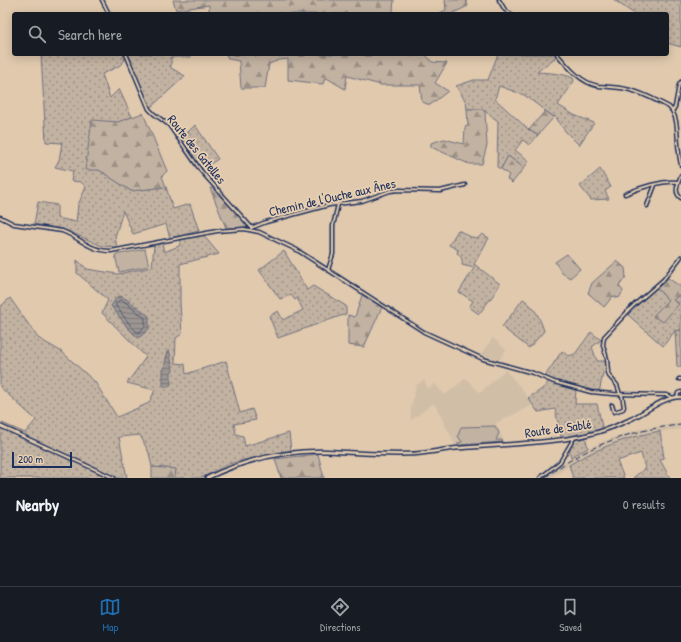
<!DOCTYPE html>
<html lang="en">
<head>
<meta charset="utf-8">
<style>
  body { margin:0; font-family:"Patrick Hand",sans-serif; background:#242831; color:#f1f3f6 }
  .scale { position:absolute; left:12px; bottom:10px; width:60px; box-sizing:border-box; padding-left:4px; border:2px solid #1b2f5e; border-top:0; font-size:11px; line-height:14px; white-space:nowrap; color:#1b2f5e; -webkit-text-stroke:3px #e8cfb0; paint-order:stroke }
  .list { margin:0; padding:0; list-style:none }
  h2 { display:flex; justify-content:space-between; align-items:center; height:52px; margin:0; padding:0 16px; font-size:17px }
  h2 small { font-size:13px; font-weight:400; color:#9ea1a6 }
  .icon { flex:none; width:22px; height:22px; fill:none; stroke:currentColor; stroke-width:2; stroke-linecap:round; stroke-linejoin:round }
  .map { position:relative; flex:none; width:681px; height:478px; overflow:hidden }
  .search { position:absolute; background:#171b24; box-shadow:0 2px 10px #0003; left:12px; right:12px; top:12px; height:44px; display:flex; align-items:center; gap:10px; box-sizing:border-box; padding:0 14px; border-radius:4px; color:#9ea1a6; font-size:15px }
  .sheet { height:108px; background:#171b24 }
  nav { display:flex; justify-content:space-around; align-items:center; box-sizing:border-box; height:56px; border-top:1px solid #363941; background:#171b24; font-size:11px; color:#9ea1a6 }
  nav a { display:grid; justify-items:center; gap:2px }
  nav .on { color:#1f6fb2 }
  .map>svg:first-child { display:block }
  .built { fill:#d1bea7 }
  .grass { fill:url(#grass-dots); stroke:#6e7080 }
  .forest { fill:url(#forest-firs); stroke:#6e7080 }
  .garden { fill:#c2b2a1; stroke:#6e7080 }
  .water { fill:url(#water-rules); stroke:#686c7d }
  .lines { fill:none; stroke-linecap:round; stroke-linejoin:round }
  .shore { stroke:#4f5873; stroke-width:1 }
  .minor-casing { stroke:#1b2f5e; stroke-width:5 }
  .tertiary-casing { stroke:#1b2f5e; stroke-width:5 }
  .secondary-casing { stroke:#1b2f5e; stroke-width:5.5 }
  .minor { stroke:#e8cfb0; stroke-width:2 }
  .tertiary { stroke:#e8cfb0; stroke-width:2 }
  .secondary { stroke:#e8cfb0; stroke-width:2.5 }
  .rail { stroke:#1b2f5e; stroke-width:1; stroke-dasharray:6 3; stroke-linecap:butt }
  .labels { text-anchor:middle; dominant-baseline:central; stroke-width:3.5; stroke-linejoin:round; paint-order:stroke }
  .street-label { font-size:13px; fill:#1b2f5e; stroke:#e8cfb0 }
</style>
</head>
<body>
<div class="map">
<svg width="681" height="478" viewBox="0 0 681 478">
  <defs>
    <pattern id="grass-dots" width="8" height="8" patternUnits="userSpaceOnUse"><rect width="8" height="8" fill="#c2b2a1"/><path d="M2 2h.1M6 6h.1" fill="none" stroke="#9d9186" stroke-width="1.8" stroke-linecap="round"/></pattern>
    <pattern id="forest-firs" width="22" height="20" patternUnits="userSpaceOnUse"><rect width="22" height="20" fill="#c2b2a1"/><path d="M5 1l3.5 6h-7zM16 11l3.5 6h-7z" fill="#9d9186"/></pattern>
    <pattern id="water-rules" width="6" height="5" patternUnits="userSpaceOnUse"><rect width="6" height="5" fill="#9c9592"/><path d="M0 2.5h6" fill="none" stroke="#7e7a7a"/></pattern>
  </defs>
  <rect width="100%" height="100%" fill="#e0c9ad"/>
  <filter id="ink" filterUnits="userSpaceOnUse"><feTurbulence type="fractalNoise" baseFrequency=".025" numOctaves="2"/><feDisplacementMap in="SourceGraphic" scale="8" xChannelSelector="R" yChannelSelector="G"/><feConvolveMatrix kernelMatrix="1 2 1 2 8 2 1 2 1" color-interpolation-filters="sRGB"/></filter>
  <g filter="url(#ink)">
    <!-- built -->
    <g class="built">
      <polygon points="493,338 506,350 498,362 479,356"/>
      <polygon points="505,370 521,388 533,405 496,423 504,442 456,446 434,403 411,420 411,408 416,386 424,380 428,389 435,384 445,395 466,378 480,393"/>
      <polygon points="681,423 681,429 648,433 610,444 579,459 551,478 543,478 571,457 604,441 640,429"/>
    </g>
    <!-- grass -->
    <g class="grass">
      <polygon points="614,0 681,0 681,47 667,43 667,14 633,14 633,13"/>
      <polygon points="41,54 123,54 125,60 119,66 102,74 110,98 119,89 132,117 118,122 99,170 131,191 166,187 173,209 190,204 199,231 170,238 166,224 133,234 123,211 115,237 117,247 102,246 63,229 34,224 38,202 57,205 57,218 76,222 78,205 86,187 81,182 71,181 73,171 55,167 59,160 62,143 46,142"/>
      <polygon points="128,54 191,54 191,57 171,57 171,68 185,76 150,108 130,62 132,62 132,60 130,59"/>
      <path d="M 498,54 L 555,54 L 557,56 L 537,72 C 550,73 562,73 573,78 L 574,81 L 558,105 L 574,115 L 594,123 L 579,145 L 565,131 L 555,116 L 554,117 L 524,95 L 499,86 L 495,99 L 529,130 L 538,135 L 529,145 L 523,140 L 515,150 L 529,161 L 524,168 L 508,156 L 501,169 L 497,167 L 498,121 L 482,109 L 467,109 L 466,102 L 456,86 L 474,80 L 488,80 Z"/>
      <polygon points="195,125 218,159 202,169 186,148 181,139"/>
      <polygon points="600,169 611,187 605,191 609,199 591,200 580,186"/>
      <path d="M 458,230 L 471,237 L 478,238 L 482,234 L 489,238 L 474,264 L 500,284 L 494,294 L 479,314 L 469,307 L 473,301 L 459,292 L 474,268 L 462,265 C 463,260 461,256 457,253 L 458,250 L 449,245 Z"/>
      <polygon points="203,235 219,254 180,264 180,303 182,334 176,338 175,363 185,364 186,374 226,361 240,413 252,409 256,420 234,424 236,434 243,436 245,446 289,433 291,451 243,460 229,464 201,478 175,478 175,469 152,467 149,453 140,435 119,437 127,478 0,478 0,426 2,423 25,433 36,420 0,387 0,307 10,298 38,338 62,352 95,382 117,417 149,403 155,390 127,383 146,357 102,313 108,300 77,273 77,260 87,269 118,274 152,267 154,245 162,243 164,252 179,246 181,240"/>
      <polygon points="284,251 307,290 313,286 346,306 346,314 278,338 269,316 278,311 283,320 303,310 297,298 295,300 291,295 280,299 259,270"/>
      <polygon points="652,287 657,288 668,300 679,304 672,300 681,294 681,330 675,331 663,346 626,313 632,305"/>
      <path d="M 523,299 C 535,307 540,318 544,331 L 529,348 L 502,327 Z"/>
      <path d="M 591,332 L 601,340 L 592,347 L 597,361 L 607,361 L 607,372 L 603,373 L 599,393 L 576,389 L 575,404 L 597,404 L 603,431 L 585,436 L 588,448 L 571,457 L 568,447 L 571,442 L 570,440 L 562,441 L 555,409 L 538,412 L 528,398 C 537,392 545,389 550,379 L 545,376 L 562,351 L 568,356 L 575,354 Z"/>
      <path d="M 660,431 L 664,458 L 660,460 L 670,478 L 633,478 L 645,468 L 641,453 L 617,461 L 624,478 L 573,478 L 569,465 C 597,448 627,437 660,431 Z"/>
    </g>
    <!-- forest -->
    <g class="forest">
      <polygon points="173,0 394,0 393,10 394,14 209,14 209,5 176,10"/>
      <polygon points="445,0 466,0 468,6 451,14 437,14 446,10"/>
      <polygon points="226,54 425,54 432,62 447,63 435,83 448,91 430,105 422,102 420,85 381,85 347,76 345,89 325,77 323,84 288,80 288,59 279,60 269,64 265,88 241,88 239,61 228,59"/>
      <polygon points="467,109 482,109 485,112 487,145 482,164 469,164 431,147 431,143 444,139 464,144 465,127 468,125"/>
      <polygon points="545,111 554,117 538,135 529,130"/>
      <polygon points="143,113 167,171 162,176 166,187 131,191 99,170 85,170 92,120 118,122"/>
      <polygon points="508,156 524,168 512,183 507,179 509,175 501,169"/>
      <polygon points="210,188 212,188 248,225 248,227 226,228"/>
      <polygon points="617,261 625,268 626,277 619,286 623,291 619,298 613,296 604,307 588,293 592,283"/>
      <polygon points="668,278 681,287 681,294 673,300 679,304 663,322 653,316 668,300 657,288"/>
      <polygon points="362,295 382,307 364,347 348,345 348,315 355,317"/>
      <polygon points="681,330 681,367 677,367 675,331"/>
      <polygon points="318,454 324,478 281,478 275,459"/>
      <polygon points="152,467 176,469 175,478 152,478"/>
    </g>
    <!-- garden -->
    <g class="garden">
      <polygon points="145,249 149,266 119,272 115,255"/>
      <polygon points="567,254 580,269 570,278 562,273 555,262"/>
      <polygon points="495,426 499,433 496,440 502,440 503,442 458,445 458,443 462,442 458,436 461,427"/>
    </g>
    <!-- water -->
    <g class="water">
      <path d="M 120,296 C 129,299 140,310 149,316 L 149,329 L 140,337 L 137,337 L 128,328 L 111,306 L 117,297 Z"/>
      <polygon points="169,349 173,370 171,373 171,384 166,388 163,385 163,372 168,350"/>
    </g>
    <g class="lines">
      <!-- shore -->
      <polygon class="shore" points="120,300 124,301 145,318 145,326 140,332 137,332 131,326 116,306 116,304"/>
      <!-- minor casing -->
      <g class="minor-casing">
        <g id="minor">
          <polyline points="102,0 109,14"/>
          <polyline points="126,54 149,109 154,114 169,125 201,171 251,227"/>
          <polyline points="673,110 675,107 679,85 681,82"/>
          <path d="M 625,194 C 639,188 663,180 678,182"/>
          <polyline points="647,206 655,185"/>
          <polyline points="251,228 266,222 329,205 362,201 390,191 399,190 440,191 465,185"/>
          <polyline points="328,270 333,254 333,226 338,204"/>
          <polyline points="679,379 681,379"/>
          <polyline points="677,397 678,393 681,392"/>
          <polyline points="612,405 614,412 623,409 624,407 622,395"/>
          <polyline points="0,426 114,478"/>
          <polyline points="540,478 560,462 574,438"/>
        </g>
      </g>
      <!-- tertiary casing -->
      <g class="tertiary-casing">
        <g id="tertiary">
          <polyline points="499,0 505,10 511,14"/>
          <path d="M 557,54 C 568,67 581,83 598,86 C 608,87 617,87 626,89 C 642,92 655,100 669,107 C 680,118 676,138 679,152 C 679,156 680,160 681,165"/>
          <path d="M 681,175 C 678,184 673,192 681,198"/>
          <path d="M 0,217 L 14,224 L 62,231 C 81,238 89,251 111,251 L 217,231 L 244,229 L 259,232 L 297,250 L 424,332 L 483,359 L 533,373 L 554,382 L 591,392 L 613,394 L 667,395 L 671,397"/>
          <polyline points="620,394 617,385 609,376 608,372 607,359 603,345 604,337 632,307 663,280 681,257"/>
        </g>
      </g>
      <!-- secondary casing -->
      <g class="secondary-casing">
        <path id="secondary" d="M 207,478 C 242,461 281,451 321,451 C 350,452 379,455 409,454 C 426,454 443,449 460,448 C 495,445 530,444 566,439 C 587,436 609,430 629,420 C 645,413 664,396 681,397"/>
      </g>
      <!-- minor -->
      <use href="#minor" class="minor"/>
      <!-- tertiary -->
      <use href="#tertiary" class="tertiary"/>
      <!-- secondary -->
      <use href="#secondary" class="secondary"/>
      <!-- rail -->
      <path class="rail" d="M 545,478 C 584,447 631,429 681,425"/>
    </g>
  </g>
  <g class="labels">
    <!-- street labels -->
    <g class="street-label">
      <text transform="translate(197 149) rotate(51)">Route des Gatelles</text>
      <text transform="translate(332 197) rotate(-13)">Chemin de l'Ouche aux Ânes</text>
      <text transform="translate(558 428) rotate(-8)">Route de Sablé</text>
    </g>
  </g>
</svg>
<div class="scale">200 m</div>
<div class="search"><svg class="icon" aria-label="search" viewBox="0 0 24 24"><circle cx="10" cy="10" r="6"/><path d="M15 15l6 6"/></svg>Search here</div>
</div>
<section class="sheet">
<h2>Nearby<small>0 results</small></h2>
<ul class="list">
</ul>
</section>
<nav>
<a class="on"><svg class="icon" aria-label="map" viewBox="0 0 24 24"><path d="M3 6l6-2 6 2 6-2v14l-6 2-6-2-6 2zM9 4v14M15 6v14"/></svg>Map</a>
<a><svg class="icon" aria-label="directions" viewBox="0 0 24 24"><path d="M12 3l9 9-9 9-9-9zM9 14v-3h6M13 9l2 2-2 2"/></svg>Directions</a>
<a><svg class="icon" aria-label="saved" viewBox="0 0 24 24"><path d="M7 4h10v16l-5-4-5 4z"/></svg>Saved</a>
</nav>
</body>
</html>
